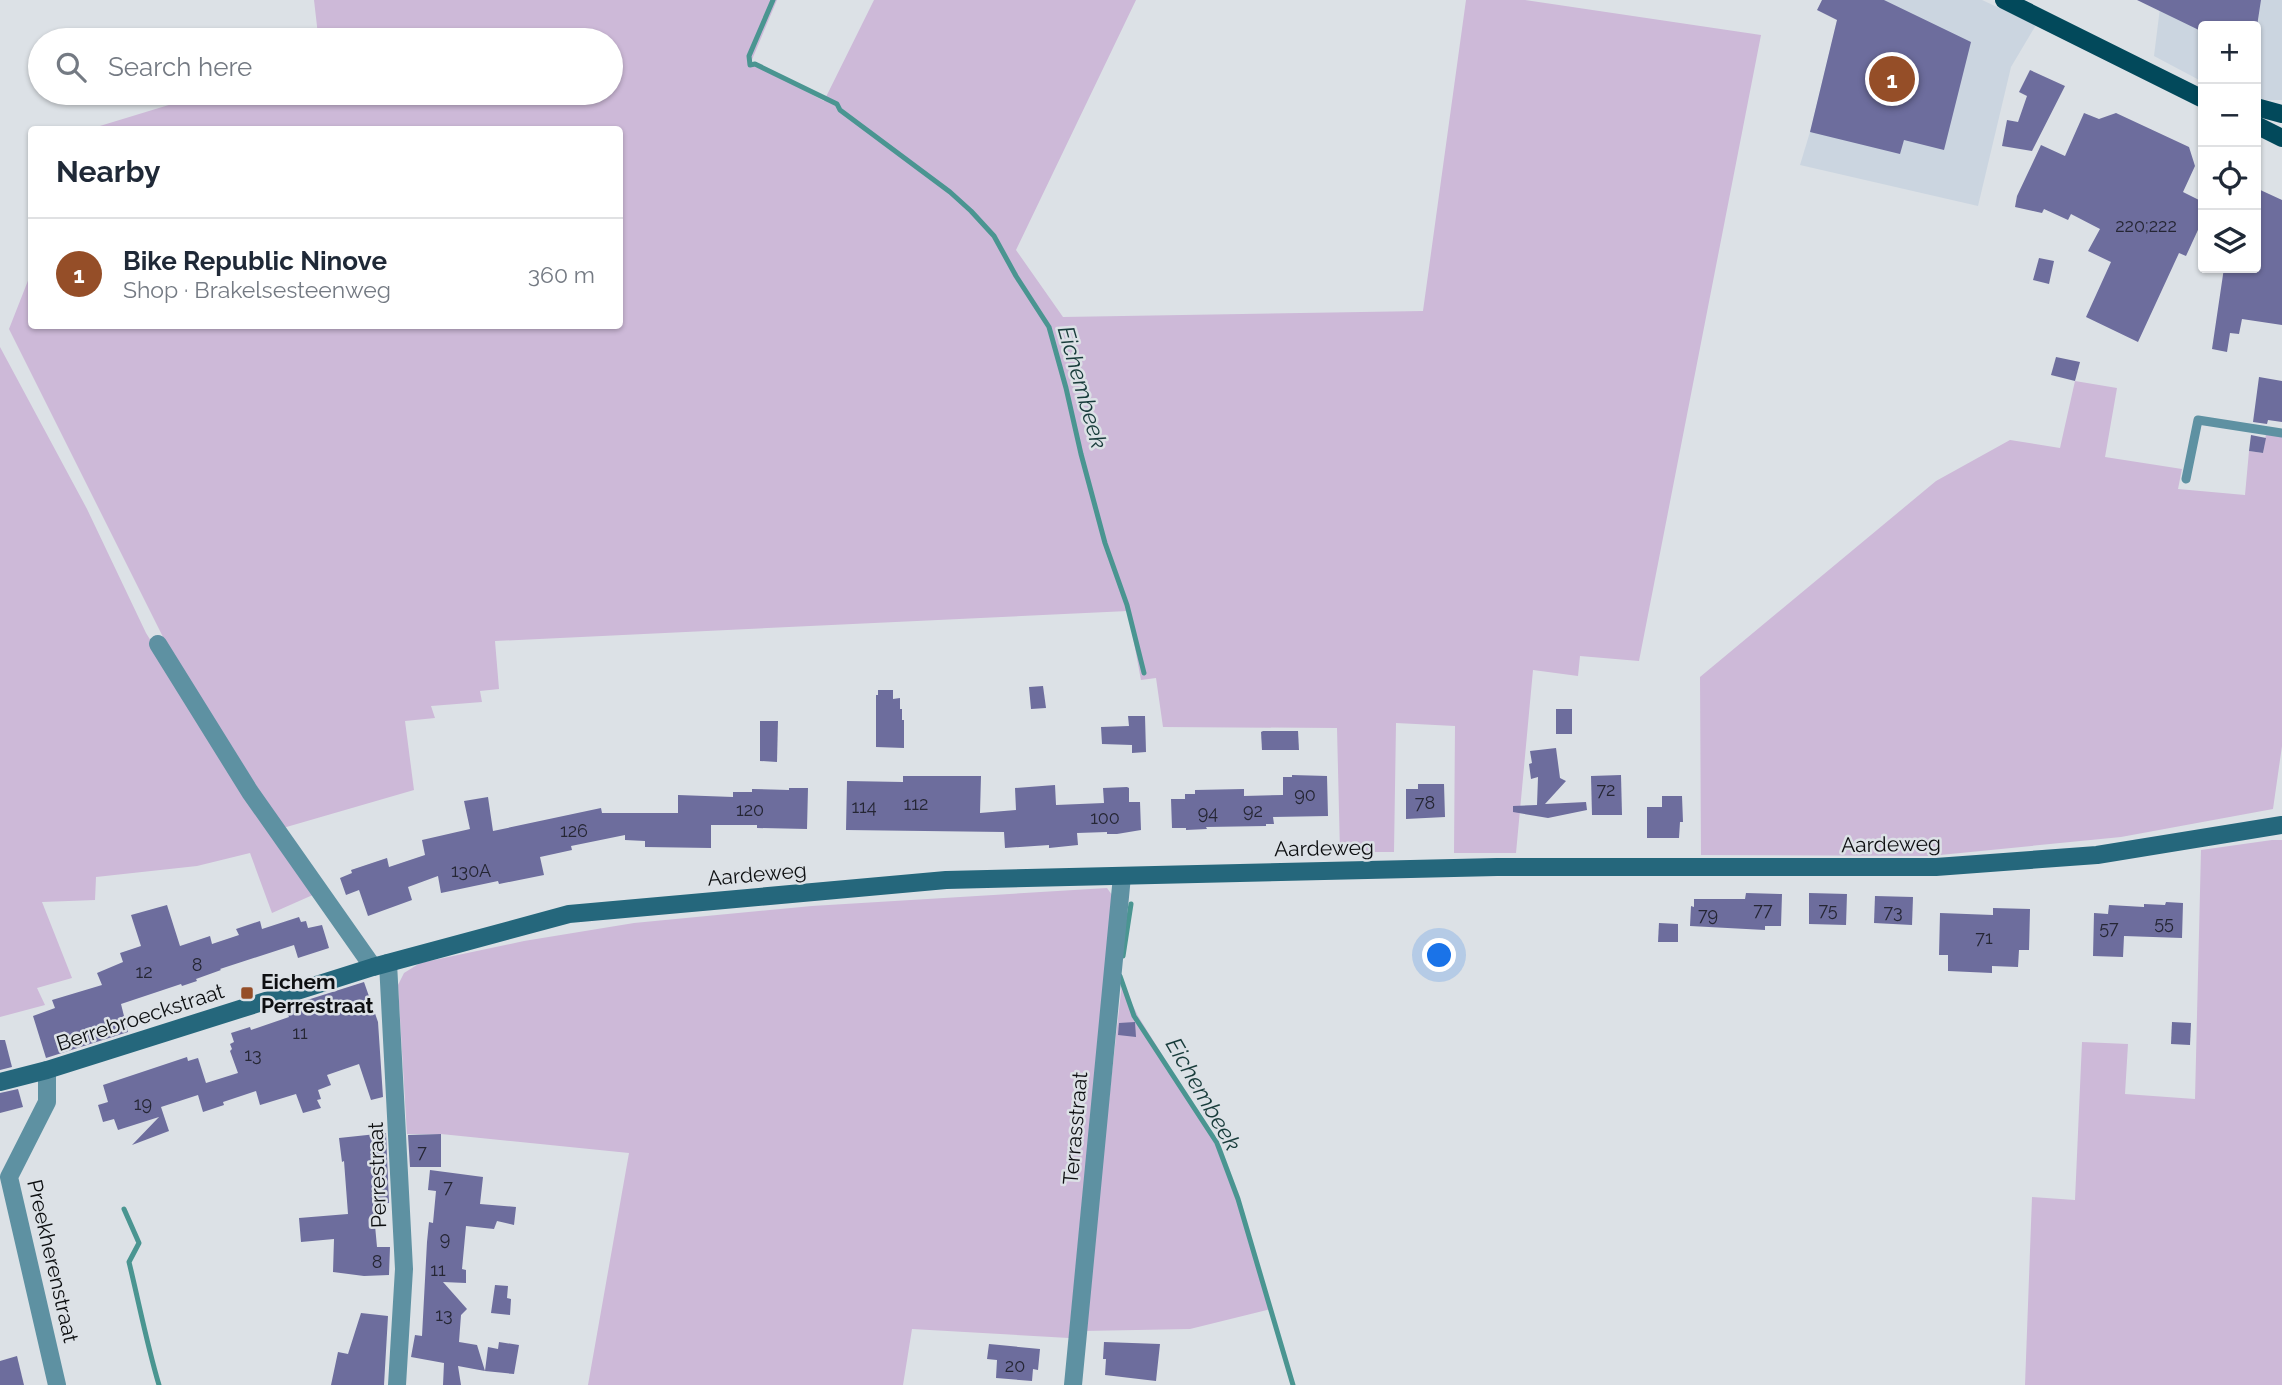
<!DOCTYPE html>
<html lang="en">
<head>
<meta charset="utf-8">
<style>
  body { margin:0; font-family:Raleway,sans-serif; background:#f2f2f3; color:#1f2937 }
  .controls { position:absolute; right:21px; top:21px; display:grid; overflow:hidden; border-radius:7px; box-shadow:0 2px 5px #0004 }
  .controls button { width:63px; height:63px; display:grid; place-items:center; padding:0; border:0; border-bottom:2px solid #e0e1e3; background:#fff; color:#1f2937; font:35px sans-serif }
  .you { position:absolute; left:1440px; top:956px; width:24px; height:24px; margin:-18px; border:5px solid #fff; border-radius:50%; background:#1a73e8; box-shadow:0 0 0 10px #1a73e833 }
  .badge { display:grid; place-items:center; width:46px; height:46px; border-radius:50%; background:#954e28; color:#fff; font-size:23px; font-weight:700 }
  .pin { position:absolute; translate:-50% -50%; border:4px solid #fff; box-shadow:0 2px 7px #0006 }
  .list { margin:0; padding:0; list-style:none }
  h2 { display:flex; justify-content:space-between; align-items:center; height:91px; margin:0; padding:0 28px; font-size:30px }
  h2 small { font-size:23px; font-weight:400; color:#747a83 }
  .list li { display:grid; grid-template-columns:46px 1fr auto; gap:21px; align-items:center; box-sizing:border-box; height:112px; padding:0 28px; border-top:2px solid #e0e1e3 }
  .list b { display:block; font-size:26px; white-space:nowrap }
  .list p { margin:0; font-size:23px; white-space:nowrap; color:#747a83 }
  .list em { font-size:23px; font-style:normal; color:#747a83 }
  .icon { flex:none; width:38px; height:38px; fill:none; stroke:currentColor; stroke-width:2; stroke-linecap:round; stroke-linejoin:round }
  .map { position:relative; flex:none; width:2282px; height:1385px; overflow:hidden }
  .search { position:absolute; background:#fff; box-shadow:0 2px 5px #0004; left:28px; top:28px; width:595px; height:77px; display:flex; align-items:center; gap:18px; box-sizing:border-box; padding:0 24px; border-radius:38px; color:#747a83; font-size:26px }
  .panel { position:absolute; background:#fff; box-shadow:0 2px 5px #0004; left:28px; top:126px; width:595px; height:203px; border-radius:7px }
  .map>svg:first-child { display:block }
  .built { fill:#cbd5e0 }
  .green { fill:#cdb9d8 }
  .lines { fill:none; stroke-linecap:round; stroke-linejoin:round }
  .stream { stroke:#4a9591; stroke-width:5 }
  .building { fill:#6d6d9d }
  .lane { stroke:#5e91a2; stroke-width:9 }
  .street { stroke:#5e91a2; stroke-width:18 }
  .secondary { stroke:#25677c; stroke-width:18 }
  .primary { stroke:#02495b; stroke-width:18 }
  .poi-dot { fill:#954e28; stroke:#dce1e6; stroke-width:2.5 }
  .labels { text-anchor:middle; dominant-baseline:central; stroke-width:5; stroke-linejoin:round; paint-order:stroke }
  .number-label { font-size:18px; fill:#252634 }
  .street-label { font-size:21px; fill:#0d0f11; stroke:#dce1e6 }
  .poi-label { font-size:21px; font-weight:bold; fill:#0d0f11; stroke:#dce1e6; text-anchor:start }
  .water-label { font-size:23px; font-style:italic; fill:#173b3a; stroke:#dce1e6 }
</style>
</head>
<body>
<div class="map">
<svg width="2282" height="1385" viewBox="0 0 2282 1385">
  <rect width="100%" height="100%" fill="#dce1e6"/>
  <!-- built -->
  <g class="built">
    <polygon points="1842,0 1982,0 2036,25 2011,67 1978,206 1800,165 1810,132"/>
    <polygon points="2161,0 2282,0 2282,100 2267,100 2256,98 2256,26 2203,26 2203,82 2154,56"/>
  </g>
  <!-- green -->
  <g class="green">
    <polygon points="314,0 777,0 751,62 824,101 874,0 1136,0 1016,250 1063,317 1423,311 1466,0 1525,0 1761,35 1639,661 1580,656 1578,676 1533,670 1516,853 1454,853 1455,726 1396,723 1394,852 1340,852 1337,728 1163,727 1156,678 1141,680 1128,611 495,641 499,689 480,691 482,702 431,706 435,718 405,721 414,790 283,828 166,643 9,329 31,273 32,326 620,326 620,130 90,129 172,104 196,93 611,93 611,40 305,40 318,35"/>
    <polygon points="0,347 87,509 146,633 237,779 315,894 272,913 250,853 197,866 96,877 95,900 42,902 72,978 37,988 45,1005 0,1017"/>
    <polygon points="2075,381 2117,388 2105,457 2182,469 2178,489 2245,495 2249,451 2263,453 2266,434 2282,437 2282,746 2273,809 2121,837 1930,856 1701,855 1700,677 1936,481 2010,440 2060,448"/>
    <polygon points="2272,840 2282,840 2282,1385 2025,1385 2032,1197 2075,1200 2082,1042 2128,1044 2125,1094 2195,1099 2201,850"/>
    <polygon points="1107,888 1112,895 1069,1338 912,1329 903,1385 588,1385 629,1153 441,1134 407,1134 398,985 404,973 420,963 524,941 634,923 812,906"/>
    <polygon points="1122,983 1138,1016 1217,1143 1238,1199 1271,1309 1190,1329 1083,1331"/>
  </g>
  <g class="lines">
    <!-- stream -->
    <g class="stream">
      <polyline points="773,0 749,56 750,65 755,64 837,104 840,110 950,192 971,211 994,236 1016,276 1049,327 1066,388 1081,454 1105,543 1127,605 1144,673"/>
      <polyline points="1123,956 1131,904"/>
      <polyline points="1120,976 1134,1016 1217,1143 1238,1199 1293,1385"/>
      <path d="M 124,1209 L 139,1243 L 129,1262 C 139,1303 147,1345 159,1385"/>
    </g>
  </g>
  <!-- building -->
  <g class="building">
    <polygon points="1822,0 1884,0 1971,42 1944,150 1904,140 1900,154 1810,132 1837,20 1817,10"/>
    <polygon points="2137,0 2261,0 2257,26 2203,26 2203,32"/>
    <polygon points="2030,70 2065,86 2032,151 2002,146 2007,120 2018,122 2027,96 2019,92"/>
    <polygon points="2084,113 2099,119 2116,113 2189,147 2195,166 2183,192 2203,202 2203,219 2186,256 2179,253 2138,342 2086,317 2111,262 2088,251 2100,229 2071,214 2068,220 2044,209 2042,213 2015,207 2017,196 2041,145 2065,156"/>
    <polygon points="2256,188 2282,200 2282,325 2242,319 2239,334 2230,333 2227,352 2212,349 2224,268 2256,268"/>
    <polygon points="2039,258 2054,261 2049,284 2033,280"/>
    <polygon points="2056,357 2080,362 2075,381 2051,375"/>
    <polygon points="2259,377 2282,381 2282,422 2268,420 2267,424 2253,422"/>
    <polygon points="2251,435 2266,438 2263,453 2249,451"/>
    <polygon points="1043,686 1046,708 1031,709 1029,687"/>
    <polygon points="878,690 893,690 893,699 900,698 900,709 902,709 902,720 904,720 904,748 876,747 876,695 878,695"/>
    <rect x="1556" y="709" width="16" height="25"/>
    <polygon points="1128,716 1145,716 1146,752 1132,753 1132,745 1102,744 1101,727 1129,726"/>
    <polygon points="760,721 778,721 777,762 760,761"/>
    <polygon points="1263,731 1298,731 1299,750 1262,750 1261,732"/>
    <polygon points="1556,748 1560,778 1566,781 1545,804 1586,802 1587,810 1548,818 1513,812 1513,806 1537,805 1538,777 1531,779 1529,764 1532,763 1530,751"/>
    <polygon points="1292,775 1327,776 1328,816 1273,817 1274,824 1266,824 1266,826 1206,827 1207,829 1186,830 1186,828 1172,828 1171,799 1185,799 1185,794 1195,794 1195,790 1244,789 1244,796 1283,795 1283,777 1292,777"/>
    <polygon points="1621,775 1622,815 1592,815 1591,776"/>
    <polygon points="903,776 981,776 980,813 1016,810 1015,788 1055,785 1056,805 1104,803 1103,788 1127,787 1129,788 1129,802 1140,802 1141,830 1117,834 1107,834 1107,832 1077,833 1078,845 1049,848 1049,845 1005,848 1004,832 846,830 847,781 903,782"/>
    <polygon points="1418,784 1444,784 1445,817 1406,819 1406,789 1418,789"/>
    <polygon points="789,788 808,788 807,829 757,828 757,825 711,825 711,848 645,847 645,841 625,840 625,835 571,846 572,850 540,857 544,875 499,884 498,881 441,893 438,876 408,887 412,900 368,916 359,890 346,895 340,878 352,873 351,870 387,858 389,867 425,855 422,840 470,829 464,801 488,797 493,831 601,808 602,813 678,813 678,795 733,797 733,792 752,792 752,789 789,790"/>
    <polygon points="1662,796 1682,796 1683,822 1680,822 1679,838 1647,838 1647,807 1662,807"/>
    <polygon points="1746,893 1782,894 1781,926 1765,926 1765,930 1690,926 1691,906 1694,907 1694,899 1745,899"/>
    <polygon points="1809,893 1847,894 1846,925 1809,924"/>
    <polygon points="1875,896 1913,897 1912,925 1874,923"/>
    <polygon points="2166,902 2183,903 2182,938 2124,936 2123,957 2093,956 2094,913 2108,914 2109,905 2144,907 2144,904 2165,905"/>
    <polygon points="167,905 180,946 210,936 212,944 239,935 236,929 260,921 262,929 299,917 301,922 306,921 308,928 322,925 329,948 298,958 294,945 220,969 221,970 196,979 197,981 182,986 181,984 121,1004 128,1032 46,1058 33,1016 55,1008 52,1000 102,985 97,973 123,962 120,953 141,946 131,915"/>
    <polygon points="1993,908 2030,909 2029,950 2019,950 2018,967 1992,966 1992,973 1948,971 1948,955 1939,955 1940,913 1993,915"/>
    <polygon points="1659,923 1678,924 1678,942 1658,942"/>
    <polygon points="364,982 378,1022 383,1097 371,1100 359,1064 327,1075 331,1085 318,1090 321,1099 317,1100 321,1108 303,1113 296,1094 260,1105 256,1091 223,1102 224,1105 203,1112 198,1095 161,1107 169,1131 132,1145 159,1117 118,1130 114,1119 103,1122 98,1105 108,1102 103,1085 187,1057 188,1061 198,1058 206,1083 238,1073 230,1051 232,1049 230,1044 234,1042 231,1033 250,1027 251,1030 289,1017 285,1007"/>
    <polygon points="1135,1022 1136,1037 1118,1035 1119,1023"/>
    <polygon points="2172,1022 2191,1023 2190,1045 2171,1044"/>
    <polygon points="0,1040 5,1040 12,1067 0,1070"/>
    <polygon points="18,1089 23,1107 0,1113 0,1093"/>
    <polygon points="386,1133 389,1203 373,1204 377,1247 390,1247 389,1275 364,1276 333,1272 334,1239 301,1242 299,1218 348,1214 344,1161 342,1162 339,1138"/>
    <polygon points="441,1134 441,1167 410,1167 408,1135"/>
    <polygon points="430,1170 483,1177 480,1204 516,1207 514,1225 497,1221 494,1229 466,1226 462,1269 466,1270 466,1283 443,1282 467,1309 461,1315 459,1342 477,1345 485,1371 458,1366 461,1385 443,1385 444,1363 411,1357 415,1335 422,1336 427,1242 429,1222 433,1223 436,1191 428,1190"/>
    <polygon points="495,1285 508,1286 507,1298 511,1299 510,1315 491,1313"/>
    <polygon points="361,1313 388,1316 384,1385 331,1385 338,1352 348,1354"/>
    <polygon points="499,1342 519,1345 514,1374 485,1371 488,1347 498,1349"/>
    <polygon points="1104,1342 1160,1344 1156,1381 1105,1375 1106,1359 1103,1359"/>
    <polygon points="989,1344 1040,1349 1038,1370 1033,1369 1032,1381 996,1378 997,1360 987,1359"/>
    <polygon points="17,1356 24,1385 0,1385 0,1361"/>
  </g>
  <g class="lines">
    <!-- lane -->
    <polyline class="lane" points="2186,479 2198,420 2282,433"/>
    <!-- street -->
    <g class="street">
      <polyline points="158,644 250,792 373,967"/>
      <polyline points="388,963 404,1269 397,1385"/>
      <polyline points="47,1070 47,1102 9,1177 57,1385"/>
      <polyline points="1073,1385 1122,876"/>
    </g>
    <!-- secondary -->
    <polyline class="secondary" points="0,1082 47,1070 373,967 569,914 946,880 1497,867 1936,867 2097,855 2282,825"/>
    <!-- primary -->
    <g class="primary">
      <polyline points="2004,0 2203,99"/>
      <polyline points="2256,107 2282,114"/>
      <polyline points="2256,125 2282,138"/>
    </g>
  </g>
  <!-- markers -->
  <rect class="poi-dot" x="240" y="986" width="14" height="14" rx="3.5"/>
  <g class="labels">
    <!-- number labels -->
    <g class="number-label">
      <text x="2146" y="225">220;222</text>
      <text x="1606" y="789">72</text>
      <text x="1305" y="794">90</text>
      <text x="1425" y="802">78</text>
      <text x="916" y="803">112</text>
      <text x="864" y="806">114</text>
      <text x="750" y="809">120</text>
      <text x="1253" y="810">92</text>
      <text x="1208" y="812">94</text>
      <text x="1105" y="817">100</text>
      <text x="574" y="830">126</text>
      <text x="471" y="870">130A</text>
      <text x="1763" y="909">77</text>
      <text x="1828" y="909">75</text>
      <text x="1893" y="911">73</text>
      <text x="1708" y="914">79</text>
      <text x="2164" y="922">55</text>
      <text x="2109" y="927">57</text>
      <text x="1984" y="937">71</text>
      <text x="197" y="964">8</text>
      <text x="144" y="971">12</text>
      <text x="300" y="1032">11</text>
      <text x="253" y="1054">13</text>
      <text x="143" y="1103">19</text>
      <text x="422" y="1151">7</text>
      <text x="448" y="1186">7</text>
      <text x="445" y="1238">9</text>
      <text x="377" y="1261">8</text>
      <text x="438" y="1269">11</text>
      <text x="444" y="1314">13</text>
      <text x="1015" y="1365">20</text>
    </g>
    <!-- street labels -->
    <g class="street-label">
      <text transform="translate(1891 844) rotate(-1)">Aardeweg</text>
      <text transform="translate(1324 848) rotate(-1)">Aardeweg</text>
      <text transform="translate(757 874) rotate(-5)">Aardeweg</text>
      <text transform="translate(140 1017) rotate(-18)">Berrebroeckstraat</text>
      <text transform="translate(1075 1128) rotate(-85)">Terrasstraat</text>
      <text transform="translate(377 1175) rotate(-92)">Perrestraat</text>
      <text transform="translate(53 1261) rotate(77)">Preekherenstraat</text>
    </g>
    <!-- poi labels -->
    <g class="poi-label">
      <text x="261" y="981">Eichem<tspan x="261" dy="24">Perrestraat</tspan></text>
    </g>
    <!-- water labels -->
    <g class="water-label">
      <text transform="translate(1083 387) rotate(74)">Eichembeek</text>
      <text transform="translate(1204 1094) rotate(60)">Eichembeek</text>
    </g>
  </g>
</svg>
<div class="controls">
<button>+</button>
<button>−</button>
<button><svg class="icon" aria-label="locate" viewBox="0 0 24 24"><circle cx="12" cy="12" r="6"/><path d="M12 2v4M12 18v4M2 12h4M18 12h4"/></svg></button>
<button><svg class="icon" aria-label="layers" viewBox="0 0 24 24"><path d="M12 4l9 5-9 5-9-5zM3 14l9 5 9-5"/></svg></button>
</div>
<div class="you"></div>
<div class="pin badge" style="left:1892px;top:79px">1</div>
<div class="search"><svg class="icon" aria-label="search" viewBox="0 0 24 24"><circle cx="10" cy="10" r="6"/><path d="M15 15l6 6"/></svg>Search here</div>
<section class="panel">
<h2>Nearby<small></small></h2>
<ul class="list">
<li><span class="badge">1</span><div><b>Bike Republic Ninove</b><p>Shop · Brakelsesteenweg</p></div><em>360 m</em></li>
</ul>
</section>
</div>
</body>
</html>
